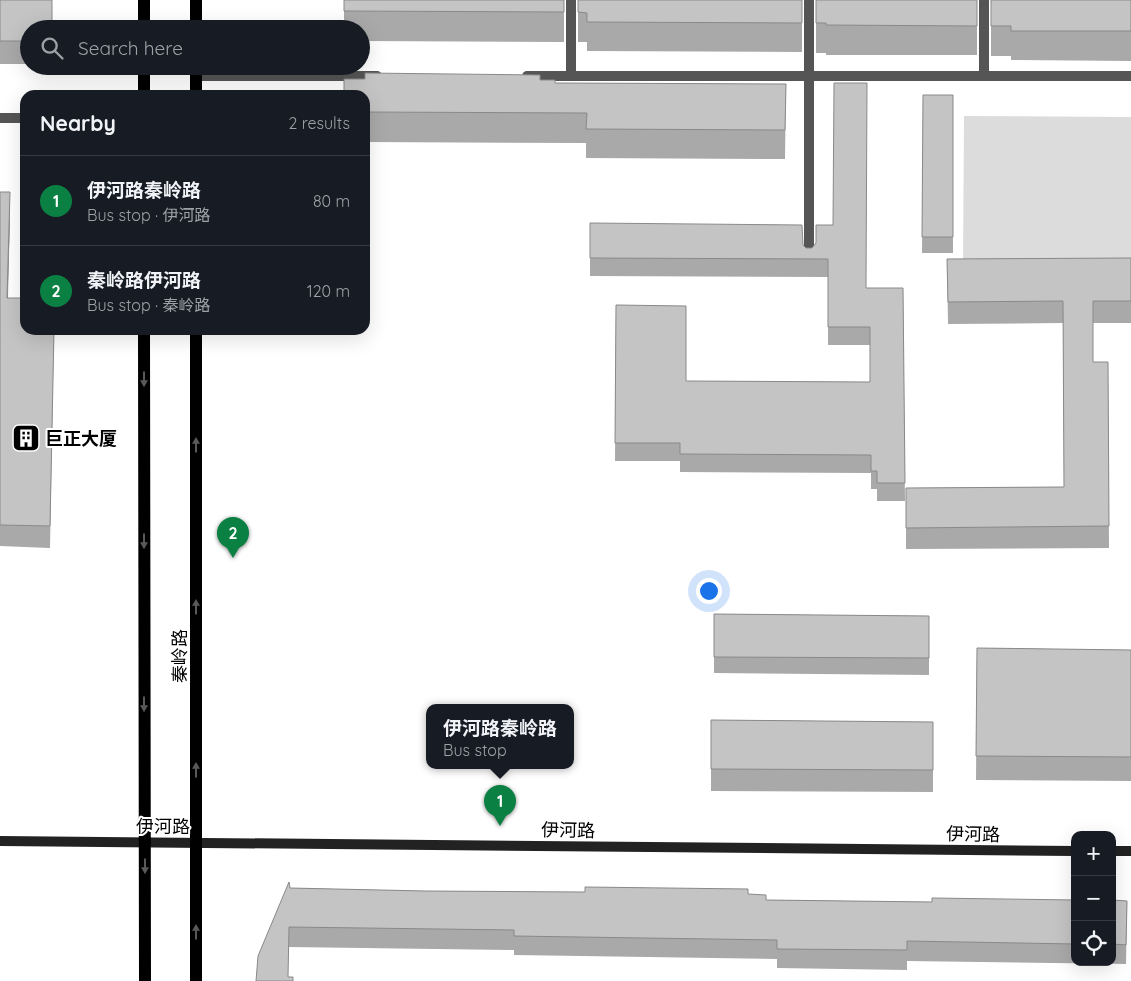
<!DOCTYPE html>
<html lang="en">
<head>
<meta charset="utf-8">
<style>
  body { margin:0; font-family:Quicksand,"Noto Sans SC",sans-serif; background:#20242c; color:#f1f3f6 }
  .controls { position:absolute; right:15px; bottom:15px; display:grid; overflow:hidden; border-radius:10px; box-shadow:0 5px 20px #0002 }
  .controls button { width:45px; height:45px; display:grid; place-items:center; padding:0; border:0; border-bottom:1px solid #363941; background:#171b24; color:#f1f3f6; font:25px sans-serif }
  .you { position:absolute; left:708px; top:590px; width:18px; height:18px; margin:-12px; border:4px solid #fff; border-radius:50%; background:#1a73e8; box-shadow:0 0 0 8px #1a73e833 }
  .badge { display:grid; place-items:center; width:32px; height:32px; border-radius:50%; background:#0b8043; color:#fff; font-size:16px; font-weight:700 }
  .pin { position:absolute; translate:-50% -41px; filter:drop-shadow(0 1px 2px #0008) }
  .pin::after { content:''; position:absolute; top:26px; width:18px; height:15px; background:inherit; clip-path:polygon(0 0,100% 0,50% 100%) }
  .popup { position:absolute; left:426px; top:704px; width:148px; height:65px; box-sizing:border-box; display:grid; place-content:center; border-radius:10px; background:#171b24; filter:drop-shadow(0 1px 4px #0005); font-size:16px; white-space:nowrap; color:#9ea1a6 }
  .popup b { font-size:19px; color:#f1f3f6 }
  .popup::after { content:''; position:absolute; left:50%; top:100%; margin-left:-10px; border:10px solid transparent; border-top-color:#171b24 }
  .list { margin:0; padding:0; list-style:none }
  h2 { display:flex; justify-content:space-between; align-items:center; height:65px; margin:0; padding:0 20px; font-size:21px }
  h2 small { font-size:16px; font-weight:400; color:#9ea1a6 }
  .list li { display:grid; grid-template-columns:32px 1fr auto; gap:15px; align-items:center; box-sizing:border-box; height:90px; padding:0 20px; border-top:1px solid #363941 }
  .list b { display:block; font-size:19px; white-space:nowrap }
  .list p { margin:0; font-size:16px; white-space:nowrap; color:#9ea1a6 }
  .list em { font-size:16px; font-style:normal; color:#9ea1a6 }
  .icon { flex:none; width:28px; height:28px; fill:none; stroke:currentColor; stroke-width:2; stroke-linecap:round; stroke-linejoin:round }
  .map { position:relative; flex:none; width:1131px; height:981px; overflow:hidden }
  .search { position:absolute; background:#171b24; box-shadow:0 5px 20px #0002; left:20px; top:20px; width:350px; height:55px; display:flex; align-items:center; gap:12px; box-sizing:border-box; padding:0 18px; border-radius:28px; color:#9ea1a6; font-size:19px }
  .panel { position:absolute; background:#171b24; box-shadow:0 5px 20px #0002; left:20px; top:90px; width:350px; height:245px; border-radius:15px }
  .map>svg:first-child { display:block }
  .green { fill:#dcdcdc }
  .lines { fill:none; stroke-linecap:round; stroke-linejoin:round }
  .lane { stroke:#555; stroke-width:10 }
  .street { stroke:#555; stroke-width:10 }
  .secondary { stroke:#222; stroke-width:10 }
  .primary { stroke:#000; stroke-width:12 }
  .wall { fill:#a9a9a9 }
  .shaded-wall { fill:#898989 }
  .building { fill:#c4c4c4; stroke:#898989 }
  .oneway { fill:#595959 }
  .labels { text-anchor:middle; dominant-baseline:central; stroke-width:4; stroke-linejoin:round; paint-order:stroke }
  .poi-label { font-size:18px; font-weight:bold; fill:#000; stroke:#fff; text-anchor:start }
  .street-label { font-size:18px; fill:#000; stroke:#fff }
</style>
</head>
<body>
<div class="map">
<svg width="1131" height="981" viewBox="0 0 1131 981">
  <rect width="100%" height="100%" fill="#fff"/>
  <!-- green -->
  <polygon class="green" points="964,116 1131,117 1131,268 963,267"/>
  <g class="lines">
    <!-- lane -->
    <g class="lane">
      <polyline points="571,0 571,76"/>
      <polyline points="809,0 809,260"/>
      <polyline points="984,0 984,76"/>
    </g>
    <!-- street -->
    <g class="street">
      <polyline points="196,76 377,76"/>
      <polyline points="527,76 1131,76"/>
      <polyline points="0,118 25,118"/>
    </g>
    <!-- secondary -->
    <g class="secondary">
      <polyline points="0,841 1075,851"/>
      <polyline points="1112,851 1131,851"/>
    </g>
    <!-- primary -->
    <g class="primary">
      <polyline points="144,0 144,29"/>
      <polyline points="196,0 196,29"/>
      <polyline points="144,66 144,95"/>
      <polyline points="196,66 196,95"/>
      <polyline points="144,330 145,981"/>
      <polyline points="196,330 196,981"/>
    </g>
  </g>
  <!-- wall -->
  <g class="wall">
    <polygon points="0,0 52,29 29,29 29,64 0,64"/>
    <polygon points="344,0 564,0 564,42 361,41 361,29 344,29"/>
    <polygon points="578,0 802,0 802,52 587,51 587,42 578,42"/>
    <polygon points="816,0 977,0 977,55 826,55 826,53 816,53"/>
    <polygon points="991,0 1131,0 1131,61 1011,60 1011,56 991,56"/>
    <polygon points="540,80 555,83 786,84 785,159 586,158 586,143 365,142 365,95"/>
    <polygon points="923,95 953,95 953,253 922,253"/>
    <polygon points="0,192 10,214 8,298 25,330 54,330 50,548 0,546"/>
    <polygon points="590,223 803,245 806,248 812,248 816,243 866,288 903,288 905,501 877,501 877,489 871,489 871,473 680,472 680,461 615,461 616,305 686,381 870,382 870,345 828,345 828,277 590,276"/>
    <polygon points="1131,258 1131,323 1093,323 1093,362 1108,362 1109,548 906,549 906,488 1064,487 1063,323 948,324 947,259"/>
    <polygon points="714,614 929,616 929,675 714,673"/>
    <polygon points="977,648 1131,650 1131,781 976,780"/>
    <polygon points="711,720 933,722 933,792 711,791"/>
    <polygon points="290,888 425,891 748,894 766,900 932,902 1075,900 1075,962 1112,962 1112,900 1127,901 1126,964 907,961 907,970 777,968 777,959 514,955 514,950 289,947 256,981"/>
  </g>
  <!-- shaded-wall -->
  <g class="shaded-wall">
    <polygon points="52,24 52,29 47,29"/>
    <polygon points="10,192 10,214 7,319 7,298"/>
  </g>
  <!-- building -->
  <g class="building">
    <polygon points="0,0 52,0 52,24 47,29 29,29 29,41 0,41"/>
    <polygon points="344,0 564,0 564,12 344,11"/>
    <polygon points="578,0 802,0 802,23 587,22 587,13 578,12"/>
    <polygon points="816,0 977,0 977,26 826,25 826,23 816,23"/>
    <polygon points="991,0 1131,0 1131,31 1011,31 1011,26 991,26"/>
    <polygon points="365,73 540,75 540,80 555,80 555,83 786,84 785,130 586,129 587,113 365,112 365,95 344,95 344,79 365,79"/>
    <polygon points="834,83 867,83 866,288 903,288 905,483 877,483 877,471 871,471 871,455 680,454 680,443 615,443 616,305 686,306 686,381 870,382 870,327 828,327 828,259 590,258 590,223 802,225 803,245 806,248 812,248 816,243 816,225 833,225"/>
    <polygon points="923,95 953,95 953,237 922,237"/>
    <polygon points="0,192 10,192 7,298 25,298 25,330 54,330 50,526 0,525"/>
    <polygon points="1131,258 1131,301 1093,301 1093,362 1108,362 1109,526 906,528 906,488 1064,487 1063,301 948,302 947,259"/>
    <polygon points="714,614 929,616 929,658 714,657"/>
    <polygon points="977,648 1131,650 1131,757 976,756"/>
    <polygon points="711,720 933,722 933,770 711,769"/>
    <polygon points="289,882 290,888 425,891 585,892 585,887 748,889 748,894 766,895 766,900 932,902 932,898 1075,900 1075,944 907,941 907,950 777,949 777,940 514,936 514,930 289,927 288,977 293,977 293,981 256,981 258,956"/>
    <polygon points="1112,900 1127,901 1126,945 1112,944"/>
  </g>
  <!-- one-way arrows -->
  <defs><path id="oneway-solid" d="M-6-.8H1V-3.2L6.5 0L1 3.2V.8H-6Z" transform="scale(1.25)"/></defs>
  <g class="oneway">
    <use href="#oneway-solid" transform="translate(144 379) rotate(90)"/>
    <use href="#oneway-solid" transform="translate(196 445) rotate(-90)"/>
    <use href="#oneway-solid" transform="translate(144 541) rotate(90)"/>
    <use href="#oneway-solid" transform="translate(196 607) rotate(-90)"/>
    <use href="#oneway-solid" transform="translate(144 704) rotate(90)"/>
    <use href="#oneway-solid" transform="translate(196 770) rotate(-90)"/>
    <use href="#oneway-solid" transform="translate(145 866) rotate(90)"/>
    <use href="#oneway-solid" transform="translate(196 932) rotate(-90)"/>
  </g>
  <!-- icons -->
  <defs>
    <g id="building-square" transform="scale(1.4375)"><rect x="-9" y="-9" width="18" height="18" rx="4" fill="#000" stroke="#fff"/><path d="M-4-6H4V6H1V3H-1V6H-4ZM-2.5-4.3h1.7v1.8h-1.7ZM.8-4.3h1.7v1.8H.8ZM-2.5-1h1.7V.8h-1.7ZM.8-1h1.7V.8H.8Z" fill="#fff"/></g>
  </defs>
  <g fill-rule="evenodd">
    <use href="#building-square" x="26" y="438"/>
  </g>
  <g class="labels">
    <!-- poi labels -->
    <g class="poi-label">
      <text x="45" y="438">巨正大厦</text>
    </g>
    <!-- street labels -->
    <g class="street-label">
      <text transform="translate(179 656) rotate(-90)">秦岭路</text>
      <text x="163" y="826">伊河路</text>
      <text transform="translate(568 830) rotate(1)">伊河路</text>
      <text transform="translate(973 834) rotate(1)">伊河路</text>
    </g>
  </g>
</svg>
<div class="controls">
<button>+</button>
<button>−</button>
<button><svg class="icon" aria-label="locate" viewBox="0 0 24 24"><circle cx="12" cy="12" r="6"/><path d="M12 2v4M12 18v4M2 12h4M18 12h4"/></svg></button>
</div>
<div class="you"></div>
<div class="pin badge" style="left:500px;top:826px">1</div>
<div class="popup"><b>伊河路秦岭路</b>Bus stop</div>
<div class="pin badge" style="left:233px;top:558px">2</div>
<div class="search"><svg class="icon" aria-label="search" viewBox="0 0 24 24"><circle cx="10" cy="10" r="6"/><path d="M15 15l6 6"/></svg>Search here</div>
<section class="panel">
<h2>Nearby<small>2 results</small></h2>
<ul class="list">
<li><span class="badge">1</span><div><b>伊河路秦岭路</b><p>Bus stop · 伊河路</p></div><em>80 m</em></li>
<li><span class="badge">2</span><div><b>秦岭路伊河路</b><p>Bus stop · 秦岭路</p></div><em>120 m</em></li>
</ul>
</section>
</div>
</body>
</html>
